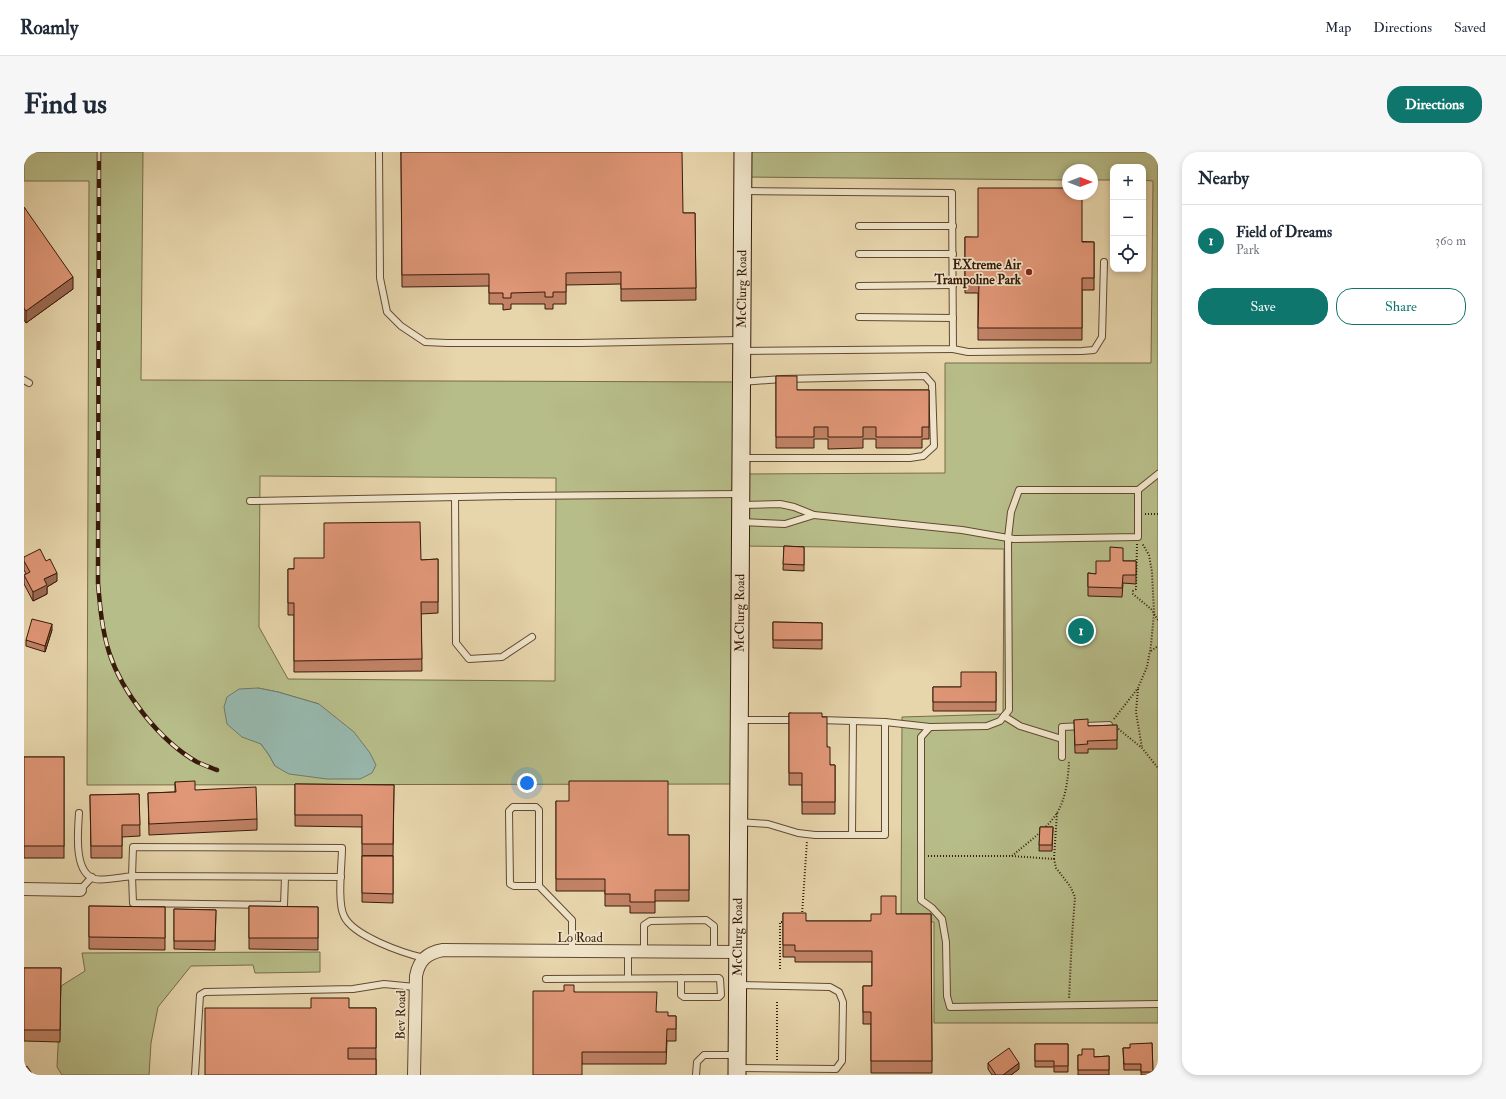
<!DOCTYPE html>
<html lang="en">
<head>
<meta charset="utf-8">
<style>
  body { margin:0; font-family:"IM FELL Double Pica",serif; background:#f6f6f7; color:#1f2937 }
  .controls { position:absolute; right:12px; top:12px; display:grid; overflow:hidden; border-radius:8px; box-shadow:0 2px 6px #0003 }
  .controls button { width:36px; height:36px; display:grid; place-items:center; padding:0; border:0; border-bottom:1px solid #e0e1e3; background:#fff; color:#1f2937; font:20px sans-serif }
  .compass { position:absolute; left:1038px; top:12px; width:36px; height:36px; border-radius:50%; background:#fff; box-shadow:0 2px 6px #0003; rotate:90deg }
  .you { position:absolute; left:503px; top:631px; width:14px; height:14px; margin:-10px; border:3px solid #fff; border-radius:50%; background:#1a73e8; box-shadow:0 0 0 6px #1a73e833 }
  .badge { display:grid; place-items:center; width:26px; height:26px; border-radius:50%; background:#0f766e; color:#fff; font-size:13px; font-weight:700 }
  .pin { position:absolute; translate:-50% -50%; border:2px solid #fff; box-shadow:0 1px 4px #0006 }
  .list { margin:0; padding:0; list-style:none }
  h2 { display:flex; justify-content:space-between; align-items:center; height:52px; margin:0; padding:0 16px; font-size:17px }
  h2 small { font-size:13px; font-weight:400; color:#747a83 }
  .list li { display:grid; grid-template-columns:26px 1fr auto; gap:12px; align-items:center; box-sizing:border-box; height:72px; padding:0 16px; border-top:1px solid #e0e1e3 }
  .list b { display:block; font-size:15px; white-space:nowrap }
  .list p { margin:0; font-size:13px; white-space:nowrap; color:#747a83 }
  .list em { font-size:13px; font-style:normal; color:#747a83 }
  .actions { display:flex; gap:8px; padding:12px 16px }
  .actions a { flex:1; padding:9px 0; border:1px solid #0f766e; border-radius:16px; text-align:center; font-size:14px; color:#0f766e }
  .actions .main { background:#0f766e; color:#fff }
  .icon { flex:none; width:22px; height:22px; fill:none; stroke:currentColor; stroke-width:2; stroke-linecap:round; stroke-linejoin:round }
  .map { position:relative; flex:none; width:1134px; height:923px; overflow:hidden; border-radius:16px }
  header { display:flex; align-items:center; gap:24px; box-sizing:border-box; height:56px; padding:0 20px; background:#fff; border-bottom:1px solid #e0e1e3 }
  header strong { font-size:19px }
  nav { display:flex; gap:22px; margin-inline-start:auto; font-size:14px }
  .intro { display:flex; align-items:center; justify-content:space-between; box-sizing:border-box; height:96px; padding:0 24px }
  h1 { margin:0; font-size:28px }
  .button { padding:10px 18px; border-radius:16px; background:#0f766e; color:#fff; font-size:14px; font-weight:700 }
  main { display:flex; gap:24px; padding:0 24px }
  aside { flex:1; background:#fff; border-radius:16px; box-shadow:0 2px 6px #0003 }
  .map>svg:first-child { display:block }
  .green { fill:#b7bd89; stroke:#786c4a; fill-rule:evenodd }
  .water { fill:#97b8ad; stroke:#71796c }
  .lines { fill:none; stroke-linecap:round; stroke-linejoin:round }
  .lane-casing { stroke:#644932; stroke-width:8 }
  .street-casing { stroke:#644932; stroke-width:14 }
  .secondary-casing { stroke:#381a0a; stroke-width:19 }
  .path { stroke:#381a0a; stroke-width:2; stroke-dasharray:1 2; stroke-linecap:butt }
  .lane { stroke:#efe4c9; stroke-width:6 }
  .street { stroke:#efe4c9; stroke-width:12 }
  .secondary { stroke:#efe4c9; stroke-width:17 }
  .rail-casing { stroke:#381a0a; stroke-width:4.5 }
  .rail { stroke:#efe4c9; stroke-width:3; stroke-dasharray:9; stroke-linecap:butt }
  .wall { fill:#c18266; stroke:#381a0a }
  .shaded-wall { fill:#9d6a53; stroke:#381a0a }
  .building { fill:#e09777; stroke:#381a0a }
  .poi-dot { fill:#8f2418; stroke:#efe4c9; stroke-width:1.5 }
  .labels { text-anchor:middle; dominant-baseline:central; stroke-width:3.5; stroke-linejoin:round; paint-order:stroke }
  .poi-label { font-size:13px; font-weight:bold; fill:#381a0a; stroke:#efe4c9; text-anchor:end }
  .street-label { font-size:13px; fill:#381a0a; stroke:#efe4c9 }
</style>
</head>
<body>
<header>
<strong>Roamly</strong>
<nav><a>Map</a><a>Directions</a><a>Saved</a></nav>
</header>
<div class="intro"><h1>Find us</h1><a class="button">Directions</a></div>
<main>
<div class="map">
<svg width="1134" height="923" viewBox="0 0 1134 923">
  <rect width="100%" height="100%" fill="#e7d5ac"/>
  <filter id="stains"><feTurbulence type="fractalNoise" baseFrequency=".005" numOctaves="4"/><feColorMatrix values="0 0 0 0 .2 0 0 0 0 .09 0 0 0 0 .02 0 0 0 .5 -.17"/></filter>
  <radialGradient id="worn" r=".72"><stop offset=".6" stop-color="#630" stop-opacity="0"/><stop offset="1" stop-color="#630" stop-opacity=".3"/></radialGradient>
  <!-- green -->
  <g class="green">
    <path d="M 0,0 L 119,0 L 117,228 L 718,230 L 717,322 L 921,321 L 921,211 L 1127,211 L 1129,29 L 1119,28 L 1119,15 L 1089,15 L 1089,28 L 1068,28 L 1068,18 L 1044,18 L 1044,28 L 719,25 L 719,0 L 1134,0 L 1134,871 L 910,871 L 910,770 L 877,770 L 878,565 L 979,562 L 980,397 L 717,394 L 716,632 L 63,633 L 65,29 L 0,29 ZM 236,324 L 532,326 L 531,529 L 264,527 L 235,475 ZM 234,536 L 254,540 L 295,552 L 251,614 L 245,603 L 237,592 Z"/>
    <polygon points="296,800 296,820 231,821 229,813 167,814 134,855 127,891 125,923 38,923 33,915 37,834 61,819 58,801"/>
  </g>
  <!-- water -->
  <polygon class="water" points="234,536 254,540 295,552 330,580 346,601 352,613 348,621 336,627 303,627 265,622 251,614 245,603 237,592 218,585 203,572 200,555 203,545 215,537"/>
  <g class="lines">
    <!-- lane casing -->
    <g class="lane-casing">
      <g id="lane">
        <polyline points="355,0 356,126 363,160 377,174 401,190 423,191 556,191 716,188"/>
        <polyline points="835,74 929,74"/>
        <polyline points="835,102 929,102"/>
        <polyline points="835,134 929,133"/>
        <polyline points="835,165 929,166"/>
        <polyline points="929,197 944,200 1058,199 1070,198 1078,185 1080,110"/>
        <polyline points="719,199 929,197 928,41 720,39"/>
        <polyline points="0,228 5,231"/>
        <polyline points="718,230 758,227 901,224 908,232 910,294 899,304 886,306 719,306"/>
        <polyline points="1114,338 1134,322"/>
        <polyline points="431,345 432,491 445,507 478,505 508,485"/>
        <polyline points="226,349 492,344 716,342"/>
        <polyline points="717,353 756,352 770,355 790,363 938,378 984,386 990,387 1114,385 1114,338 995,338 987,360 984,386 985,558 976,569 963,574 906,575 897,585 897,748 908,756 918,767 922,790 923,844 926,855 1134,852"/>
        <polyline points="717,370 761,372 790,363"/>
        <polyline points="980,564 996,574 1038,587 1038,605"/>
        <polyline points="717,568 772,568"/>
        <polyline points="861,570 906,575"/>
        <polyline points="1038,587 1038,575 1085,573"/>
        <path d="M 55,661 C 54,678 49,721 71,727 C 78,729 99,725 108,724 L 109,695 L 318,696 C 318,712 313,750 320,764 C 329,784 379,801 400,806"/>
        <polyline points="715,670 744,672 774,681 791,683 828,683 829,569 795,568"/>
        <polyline points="828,683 861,683 861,570 829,569"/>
        <polyline points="261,725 260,753 109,751 108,724 317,725"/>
        <polyline points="515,734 490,734 486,732 485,659 489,655 512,655 515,658 515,734 548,768 548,800"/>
        <polyline points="56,738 68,725"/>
        <polyline points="620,800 620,773 626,769 682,768 690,774 690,800"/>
        <polyline points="604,826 604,800"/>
        <path d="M 522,827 C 580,827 637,826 695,826 L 696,827 L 697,843 L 695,845 L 660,845 L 657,843 L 657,826"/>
        <polyline points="714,916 812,917 818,909 819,850 815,840 806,835 715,833"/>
        <polyline points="171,923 176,843 181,840 329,837 360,832 391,835"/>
        <polyline points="672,923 673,910 680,903 712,903"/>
      </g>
    </g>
    <!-- street casing -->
    <g class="street-casing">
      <g id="street">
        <polyline points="0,737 56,738"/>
        <path d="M 390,923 L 392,824 C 395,808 403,801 419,798 L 714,800"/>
      </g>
    </g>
    <!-- secondary casing -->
    <g class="secondary-casing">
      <g id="secondary">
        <path id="s1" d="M 713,923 L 719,0"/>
      </g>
    </g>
    <!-- path -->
    <g class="path">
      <polyline points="1121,362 1134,362"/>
      <polyline points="1113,392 1112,437 1109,439 1109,442 1127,457 1134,468"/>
      <polyline points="1127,499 1134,494"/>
      <polyline points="1114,537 1112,560 1118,596"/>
      <polyline points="1090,567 1114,536 1123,515 1127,493 1130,461 1128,420 1125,403 1118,391"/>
      <polyline points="1092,575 1118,596 1134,616"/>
      <polyline points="904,704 988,704 1030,707 1032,716 1046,734 1051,745 1048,784 1045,847"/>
      <path d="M 988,704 C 1003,691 1022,678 1033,661 C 1042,646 1044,627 1045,610"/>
      <polyline points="1030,707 1033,661"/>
      <polyline points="778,763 783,689"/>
      <polyline points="756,817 756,770 762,770"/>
      <polyline points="753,908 753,848"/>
    </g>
    <!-- lane -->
    <use href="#lane" class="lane"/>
    <!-- street -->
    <use href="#street" class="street"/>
    <!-- secondary -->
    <use href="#secondary" class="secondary"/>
    <!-- rail casing -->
    <g class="rail-casing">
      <path id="rail" d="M 75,0 L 74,431 C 76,455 78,478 85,500 C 98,541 136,589 173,610 C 180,613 187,616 193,618"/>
    </g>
    <!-- rail -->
    <use href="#rail" class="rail"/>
  </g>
  <!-- wall -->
  <g class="wall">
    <polygon points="377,0 659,61 671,61 672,148 597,149 597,132 542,133 542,152 529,152 529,157 521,157 521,152 487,152 487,157 479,158 479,152 465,152 465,134 378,135"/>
    <polygon points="0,55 49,137 2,171 0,168"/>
    <polygon points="941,85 1070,90 1070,138 1058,138 1058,188 954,188 954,141 941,141"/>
    <polygon points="752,224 773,238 905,238 905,287 898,287 898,296 852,296 852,287 839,287 839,296 804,297 804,287 790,287 790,296 752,296"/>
    <polygon points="760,394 780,395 780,419 759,418"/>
    <polygon points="0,405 22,409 33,429 23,435 23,442 9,449 0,432 0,423 2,422 0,418"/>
    <polygon points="414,407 414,461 397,462 398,519 270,520 270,463 264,463 264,417 397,408"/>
    <polygon points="1099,409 1112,409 1112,432 1099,431 1098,445 1064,444 1064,421 1072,422"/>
    <polygon points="749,470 798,471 798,497 749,496"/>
    <polygon points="28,478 21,500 2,494 2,488"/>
    <polygon points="972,520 972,559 909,559 909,535 937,535"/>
    <polygon points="765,561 798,565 806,613 811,613 811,662 778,662 778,633 765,633"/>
    <polygon points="1050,568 1064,574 1093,573 1093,597 1064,597 1064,601 1051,601"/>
    <rect x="0" y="605" width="40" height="101"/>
    <polygon points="151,630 171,638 233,667 233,678 125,683 124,641 151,640"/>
    <polygon points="271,632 370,633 369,704 338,704 338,675 271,674"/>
    <polygon points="115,642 116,684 98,685 98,706 67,706 66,643"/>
    <polygon points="532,649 644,683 665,683 665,749 631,749 631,761 606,761 606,754 581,754 581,739 532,739"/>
    <polygon points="1016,675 1029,675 1028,699 1015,699"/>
    <polygon points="338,704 369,704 369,751 338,750"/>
    <polygon points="65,754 141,755 141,798 65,797"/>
    <polygon points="225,754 294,755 294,798 225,797"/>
    <polygon points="150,757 192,758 191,798 150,797"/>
    <polygon points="759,761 782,769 847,769 872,762 907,762 908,921 847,921 847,872 839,872 839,834 848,834 848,810 771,810 771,805 759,805"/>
    <polygon points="0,816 37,816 36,890 0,889"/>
    <polygon points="550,840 633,860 644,864 652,864 652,889 643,889 642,912 558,912"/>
    <polygon points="325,856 352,856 352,923 181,923"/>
    <polygon points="1128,891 1129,923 1117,923 1117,918 1100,918 1099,896 1106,896"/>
    <polygon points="1011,892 1044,892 1044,920 1030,920 1030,915 1011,915"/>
    <polygon points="1054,903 1070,905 1085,904 1085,923 1054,923"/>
    <polygon points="964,911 995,917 987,923 968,923 964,917"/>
  </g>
  <!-- shaded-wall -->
  <g class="shaded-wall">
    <polygon points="49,125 49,137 2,171 2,159"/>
    <polygon points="33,421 33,429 23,435 23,442 9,449 9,440 20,427"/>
    <polygon points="28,472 28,478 21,500 21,494"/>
    <polygon points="995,911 995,917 987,923 979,923"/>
  </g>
  <!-- building -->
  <g class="building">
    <polygon points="377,0 658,0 659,61 671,61 672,136 597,137 597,120 542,121 542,140 529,140 529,145 521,145 521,140 487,141 487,146 479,146 479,141 465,141 465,122 378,123"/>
    <polygon points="954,36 1044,36 1044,42 1058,42 1058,90 1070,90 1070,126 1058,126 1058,176 954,176 955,129 941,129 941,85 954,85"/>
    <polygon points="0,55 49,125 2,159 0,156"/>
    <polygon points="752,224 773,224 773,238 905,238 905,275 898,275 898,285 852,285 852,275 839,275 839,285 804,285 804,275 790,275 790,285 752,285"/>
    <polygon points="396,370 397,408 414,407 414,450 397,450 398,507 270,509 270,451 264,451 264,417 270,417 270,406 300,406 300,371"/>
    <polygon points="760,394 780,395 780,413 759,412"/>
    <polygon points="1086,395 1099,396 1099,409 1112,409 1112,423 1099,423 1098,436 1064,435 1064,421 1072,422 1072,409 1086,409"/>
    <polygon points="16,397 22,409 26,407 33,421 20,427 23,433 9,440 0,423 6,420 0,409 0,405"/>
    <polygon points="8,467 28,472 21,494 2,488"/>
    <polygon points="749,470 798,471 798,488 749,488"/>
    <polygon points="937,520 972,520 972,550 909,550 909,535 937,535"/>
    <polygon points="765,561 798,561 798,565 803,565 803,595 806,595 806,613 811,613 811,650 778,650 778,621 765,621"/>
    <polygon points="1064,567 1064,574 1093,573 1093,588 1063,589 1064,592 1051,593 1050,568"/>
    <rect x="0" y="605" width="40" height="89"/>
    <polygon points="171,629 171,638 232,635 233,667 125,672 124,641 152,640 151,630"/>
    <polygon points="545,629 644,629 644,683 665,683 665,738 631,738 631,750 606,750 606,742 581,742 581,727 532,727 532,649 545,649"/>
    <polygon points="271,632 370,633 369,692 338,692 338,663 271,663"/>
    <polygon points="115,642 116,673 98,673 98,694 67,694 66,643"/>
    <polygon points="1016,675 1029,675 1028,693 1015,693"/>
    <polygon points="338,704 369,704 369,742 338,741"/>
    <polygon points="857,744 872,744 872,762 907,762 908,909 847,909 847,860 839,860 839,834 848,834 848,799 771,799 771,793 759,793 759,761 782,761 782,769 847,769 847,762 857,762"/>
    <polygon points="65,754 141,755 141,786 65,785"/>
    <polygon points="225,754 294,755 294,786 225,786"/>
    <polygon points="150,757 192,758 191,789 150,789"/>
    <polygon points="0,816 37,816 36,878 0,878"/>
    <polygon points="540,833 550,833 550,840 633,840 632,860 644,860 644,864 652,864 652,877 643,877 642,900 558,900 558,923 509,923 509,839 540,839"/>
    <polygon points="287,846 325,846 325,856 352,856 352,896 324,896 324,907 352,907 352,923 181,923 181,856 287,856"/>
    <polygon points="1128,891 1129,920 1117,920 1117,912 1100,912 1099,896 1106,896 1106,892"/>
    <polygon points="1011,892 1044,892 1044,914 1030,914 1030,909 1011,909"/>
    <polygon points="985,896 995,911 979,923 972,923 964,911"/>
    <polygon points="1058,897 1070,897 1070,905 1085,904 1085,918 1054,918 1054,903 1058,903"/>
    <polygon points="3,914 9,923 0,923 0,916"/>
  </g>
  <!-- markers -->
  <circle class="poi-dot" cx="1005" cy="120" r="4"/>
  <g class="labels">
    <!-- poi labels -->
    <g class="poi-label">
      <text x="997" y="113">EXtreme Air<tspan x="997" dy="15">Trampoline Park</tspan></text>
    </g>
    <!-- street labels -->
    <g class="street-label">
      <text stroke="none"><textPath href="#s1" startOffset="786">McClurg Road</textPath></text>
      <text stroke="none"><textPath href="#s1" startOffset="462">McClurg Road</textPath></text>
      <text stroke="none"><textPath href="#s1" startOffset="138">McClurg Road</textPath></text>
      <text x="556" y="786">Lo Road</text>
      <text transform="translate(377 863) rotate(-89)">Bev Road</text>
    </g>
  </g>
  <rect width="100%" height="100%" filter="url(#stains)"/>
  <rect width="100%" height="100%" fill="url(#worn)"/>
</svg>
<div class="controls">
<button>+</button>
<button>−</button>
<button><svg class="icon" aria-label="locate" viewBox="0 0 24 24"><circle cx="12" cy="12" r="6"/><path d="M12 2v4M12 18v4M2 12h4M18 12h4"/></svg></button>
</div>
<svg class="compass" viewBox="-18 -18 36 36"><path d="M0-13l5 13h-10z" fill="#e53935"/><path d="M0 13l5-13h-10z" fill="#747a83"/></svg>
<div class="you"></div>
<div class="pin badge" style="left:1057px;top:479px">1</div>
</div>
<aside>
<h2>Nearby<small></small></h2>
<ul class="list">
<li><span class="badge">1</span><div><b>Field of Dreams</b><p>Park</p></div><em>360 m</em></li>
</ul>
<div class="actions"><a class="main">Save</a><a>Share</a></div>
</aside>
</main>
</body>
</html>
